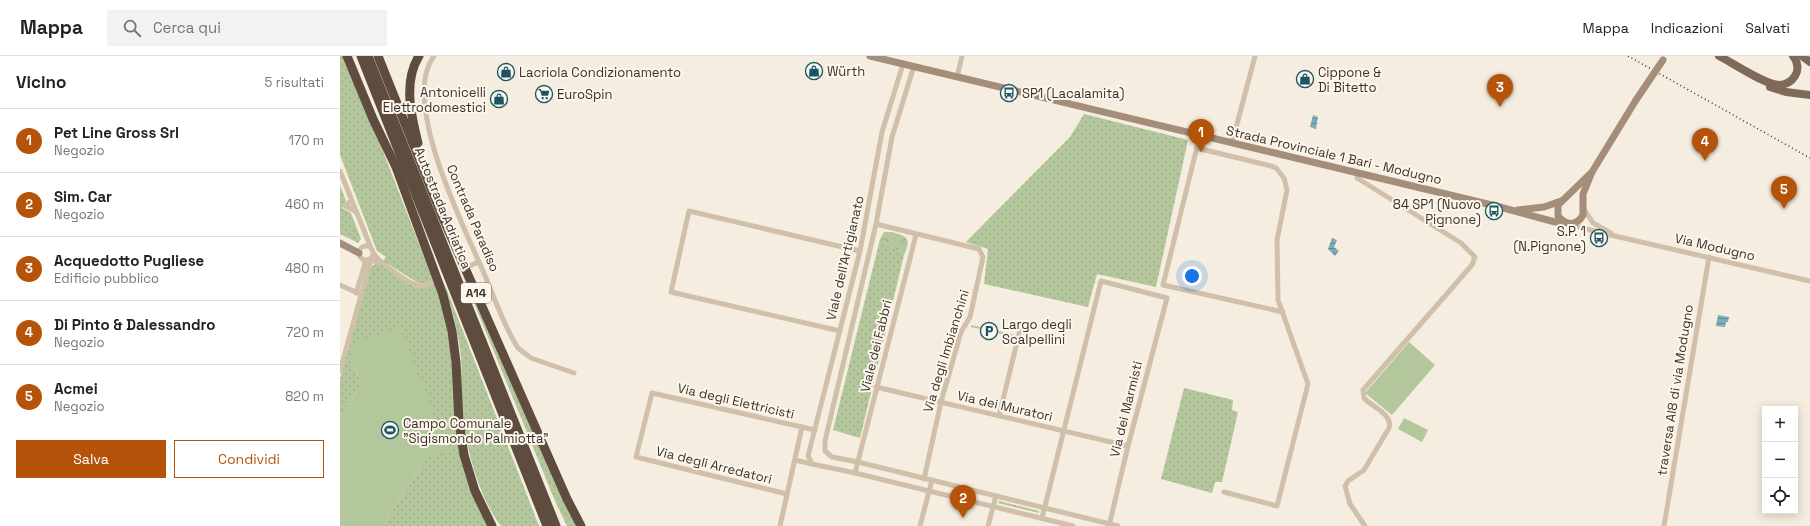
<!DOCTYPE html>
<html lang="it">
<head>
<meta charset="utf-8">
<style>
  body { margin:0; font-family:"Space Grotesk",sans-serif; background:#f2f2f2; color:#222 }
  .controls { position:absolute; right:12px; bottom:12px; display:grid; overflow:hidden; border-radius:0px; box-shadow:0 2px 10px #0003 }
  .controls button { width:36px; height:36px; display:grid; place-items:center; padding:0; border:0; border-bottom:1px solid #e0e0e0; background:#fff; color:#222; font:20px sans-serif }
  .you { position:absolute; left:852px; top:220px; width:14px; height:14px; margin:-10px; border:3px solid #fff; border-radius:50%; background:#1a73e8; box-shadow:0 0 0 6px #1a73e833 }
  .badge { display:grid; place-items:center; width:26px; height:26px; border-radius:50%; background:#b45309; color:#fff; font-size:13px; font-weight:700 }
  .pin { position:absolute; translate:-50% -33px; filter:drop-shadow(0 1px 2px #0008) }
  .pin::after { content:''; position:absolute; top:21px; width:14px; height:12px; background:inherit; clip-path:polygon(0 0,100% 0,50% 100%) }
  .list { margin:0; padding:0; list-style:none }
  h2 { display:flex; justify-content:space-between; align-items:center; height:52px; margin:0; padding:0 16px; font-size:17px }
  h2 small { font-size:13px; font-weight:400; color:#767676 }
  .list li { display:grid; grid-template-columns:26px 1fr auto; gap:12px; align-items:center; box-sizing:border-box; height:64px; padding:0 16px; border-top:1px solid #e0e0e0 }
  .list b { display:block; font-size:15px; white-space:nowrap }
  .list p { margin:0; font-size:13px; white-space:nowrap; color:#767676 }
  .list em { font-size:13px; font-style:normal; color:#767676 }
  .actions { display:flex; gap:8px; padding:12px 16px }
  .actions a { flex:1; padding:9px 0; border:1px solid #b45309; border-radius:0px; text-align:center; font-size:14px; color:#b45309 }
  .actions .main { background:#b45309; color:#fff }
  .icon { flex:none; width:22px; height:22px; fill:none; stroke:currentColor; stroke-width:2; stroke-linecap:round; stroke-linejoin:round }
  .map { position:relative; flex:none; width:1470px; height:470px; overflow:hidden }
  header { display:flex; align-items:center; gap:24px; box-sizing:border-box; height:56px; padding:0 20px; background:#fff; border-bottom:1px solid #e0e0e0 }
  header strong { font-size:19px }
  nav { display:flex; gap:22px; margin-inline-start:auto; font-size:14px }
  .search { width:280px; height:36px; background:#f2f2f2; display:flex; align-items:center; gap:10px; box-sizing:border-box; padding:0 14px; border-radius:0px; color:#767676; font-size:15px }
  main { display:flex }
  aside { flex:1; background:#fff }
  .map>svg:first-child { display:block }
  .grass { fill:url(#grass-dots) }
  .forest { fill:url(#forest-crowns) }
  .garden { fill:#b4c79c }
  .water { fill:url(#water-rules) }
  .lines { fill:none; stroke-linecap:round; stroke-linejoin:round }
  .street { stroke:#d0bfa9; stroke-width:5 }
  .secondary { stroke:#a48d79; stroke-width:7 }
  .primary { stroke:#7f6a59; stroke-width:8 }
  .highway { stroke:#5e4c3f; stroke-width:9 }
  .rail { stroke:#3c3129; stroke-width:1.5; stroke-dasharray:1 3; stroke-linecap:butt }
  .secondary-bridge { stroke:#a48d79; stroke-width:7 }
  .labels { text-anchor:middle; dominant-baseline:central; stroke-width:4; stroke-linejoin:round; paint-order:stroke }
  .shield { fill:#fcf6ec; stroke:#766c64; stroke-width:1 }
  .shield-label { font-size:12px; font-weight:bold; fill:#3c3129 }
  .poi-label { font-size:13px; fill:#3c3129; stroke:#fcf6ec; text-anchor:start }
  .street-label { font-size:13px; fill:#3c3129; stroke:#fcf6ec }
</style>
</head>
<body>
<header>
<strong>Mappa</strong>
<div class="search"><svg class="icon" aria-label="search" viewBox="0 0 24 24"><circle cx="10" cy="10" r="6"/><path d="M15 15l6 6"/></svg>Cerca qui</div>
<nav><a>Mappa</a><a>Indicazioni</a><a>Salvati</a></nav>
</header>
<main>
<aside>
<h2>Vicino<small>5 risultati</small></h2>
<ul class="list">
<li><span class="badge">1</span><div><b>Pet Line Gross Srl</b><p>Negozio</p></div><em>170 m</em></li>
<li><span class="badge">2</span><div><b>Sim. Car</b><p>Negozio</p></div><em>460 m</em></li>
<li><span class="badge">3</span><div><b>Acquedotto Pugliese</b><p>Edificio pubblico</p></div><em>480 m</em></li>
<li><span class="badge">4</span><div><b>Di Pinto &amp; Dalessandro</b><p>Negozio</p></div><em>720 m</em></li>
<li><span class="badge">5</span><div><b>Acmei</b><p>Negozio</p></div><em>820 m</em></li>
</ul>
<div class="actions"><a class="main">Salva</a><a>Condividi</a></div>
</aside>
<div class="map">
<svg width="1470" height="470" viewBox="0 0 1470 470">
  <defs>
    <pattern id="grass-dots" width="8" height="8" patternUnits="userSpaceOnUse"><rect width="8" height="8" fill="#b4c79c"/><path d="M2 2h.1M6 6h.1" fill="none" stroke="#9cab86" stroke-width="1.8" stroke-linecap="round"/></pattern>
    <pattern id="forest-crowns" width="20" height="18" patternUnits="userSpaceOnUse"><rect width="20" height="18" fill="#b4c79c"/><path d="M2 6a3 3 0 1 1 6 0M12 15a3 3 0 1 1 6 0" fill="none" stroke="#9cab86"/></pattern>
    <pattern id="water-rules" width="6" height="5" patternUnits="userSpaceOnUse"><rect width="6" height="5" fill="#7aadb6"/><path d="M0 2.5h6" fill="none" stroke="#658d94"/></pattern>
  </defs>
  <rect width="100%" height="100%" fill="#f5eddf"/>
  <!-- grass -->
  <g class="grass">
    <polygon points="0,0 5,0 11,13 93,224 84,227 78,227 43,205 46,201 37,195 0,99"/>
    <polygon points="744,58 848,84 816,231 757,218 748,251 644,228 648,193 626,186 730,81"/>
    <polygon points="0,129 6,145 2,152 11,157 21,183 18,187 0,178"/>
    <polygon points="540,183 564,199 520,382 493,374"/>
    <polygon points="112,193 237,470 227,470 215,445"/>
    <polygon points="35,208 41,208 71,229 94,227 102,248 111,287 115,356 149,470 45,470 50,457 86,403 10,303 22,328 0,361 0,323 31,211"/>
    <path d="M 103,224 L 199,470 L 161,470 C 136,438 122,377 121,338 C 121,326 122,313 121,301 C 118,274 111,250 103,224 Z"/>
    <polygon points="631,269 675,279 675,281 631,271"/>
    <polygon points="844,332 893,344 892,354 898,356 882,426 875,426 872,437 821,423"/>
    <polygon points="659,445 699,455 699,457 658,447"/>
  </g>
  <!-- forest -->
  <path class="forest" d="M 544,176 C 549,175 565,178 567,184 C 569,188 566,195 564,199 L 540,183 Z"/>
  <!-- garden -->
  <g class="garden">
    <polygon points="60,272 108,394 86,403 50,457 45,470 0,470 0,361 22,328 10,303 16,286"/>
    <polygon points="1069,286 1095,309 1052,359 1025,337"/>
    <polygon points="1064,362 1088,374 1082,386 1058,373"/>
  </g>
  <!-- water -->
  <g class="water">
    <polygon points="973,59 978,61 976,73 970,71"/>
    <polygon points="992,182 997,184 994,191 999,195 995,200 988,193"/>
    <polygon points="1378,259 1389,261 1388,266 1386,266 1385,271 1376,270"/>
  </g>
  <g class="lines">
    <!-- street -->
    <g class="street">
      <path d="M 94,0 C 60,44 123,169 143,215 C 154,240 163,269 178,292 L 191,302 L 234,317"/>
      <polyline points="563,8 542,76 520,195 468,400 472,408 515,417 733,470"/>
      <polyline points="574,10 552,81 536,168 485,385 485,395 492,401 518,406 778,470"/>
      <polyline points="617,21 622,0"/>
      <polyline points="860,79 823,229 943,256"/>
      <polyline points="892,87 915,0"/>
      <polyline points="857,92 931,110 936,112 944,122 947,134 937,184 938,244 968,328 937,450 884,436"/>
      <polyline points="0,115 31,192"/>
      <path d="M 1018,117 L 1017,122 L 1121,187 L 1135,201 L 1132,209 L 1023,334 L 1024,342 C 1032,351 1053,358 1049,372 L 1024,414 L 1008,425 L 1005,430 L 1010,448 L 1025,470"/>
      <polyline points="11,145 5,150 15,155"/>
      <polyline points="1244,153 1253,167 1271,177"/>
      <polyline points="536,168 639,193 643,201 630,261 621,276 601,346 584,423"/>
      <polyline points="1232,168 1234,170 1262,177 1470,225"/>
      <circle cx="26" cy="197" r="7"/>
      <path d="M 34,198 C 40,207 71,230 81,230 C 86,230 89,227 93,225"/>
      <polyline points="129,210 139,206"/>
      <polyline points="0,229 20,238"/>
      <polyline points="16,237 25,208 24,204"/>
      <polyline points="500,275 331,236 349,155 520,195"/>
      <polyline points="0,315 30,207 29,204 42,207"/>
      <polyline points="536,331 788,390"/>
      <polyline points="659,360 680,274"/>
      <polyline points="455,404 472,408"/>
      <polyline points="515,417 576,179"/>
      <polyline points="447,438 296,401 312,337 475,374"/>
      <polyline points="702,462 761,225 827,242 788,390 769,470"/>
      <polyline points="440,470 462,371"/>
      <polyline points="580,470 592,424"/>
      <polyline points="648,470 656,440"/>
      <polyline points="1324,470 1369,201"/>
    </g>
    <!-- secondary -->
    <g class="secondary">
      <polyline points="530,0 1156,150 1215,166 1224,166"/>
      <path d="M 1252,116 L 1218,149 L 1218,160 C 1226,170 1237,170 1243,159 L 1243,138 L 1252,116 L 1296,44"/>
      <polyline points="1178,154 1204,151 1221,145"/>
      <polyline points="0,187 19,197"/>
    </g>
    <!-- primary -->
    <g class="primary">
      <path d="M 1379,0 C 1393,7 1425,29 1439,29 C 1445,29 1451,26 1455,20 C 1459,14 1458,6 1453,0"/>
      <polyline points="1462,0 1470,6"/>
      <polyline points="1430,31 1446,36 1470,39"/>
    </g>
    <!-- highway -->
    <g class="highway">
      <polyline points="7,0 33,63 56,111 103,239 112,275 116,306 119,366 124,399 135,435 152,470"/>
      <polyline points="21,0 207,470"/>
      <polyline points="28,0 216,470"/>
      <polyline points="38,0 102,160 227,443 241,470"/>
      <path d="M 78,87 C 71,59 63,26 79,0"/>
    </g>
    <!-- rail -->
    <polyline class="rail" points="1288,0 1470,102"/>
    <!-- secondary-bridge -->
    <polyline class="secondary-bridge" points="1296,44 1323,4"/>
  </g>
  <!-- icons -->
  <defs>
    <g id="shop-ring" transform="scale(0.9)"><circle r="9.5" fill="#fcf6ec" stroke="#195663" stroke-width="1.5"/><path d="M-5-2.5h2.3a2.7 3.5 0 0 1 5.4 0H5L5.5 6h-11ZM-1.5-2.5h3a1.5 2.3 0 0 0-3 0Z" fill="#195663"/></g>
    <g id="bus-ring" transform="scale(0.9)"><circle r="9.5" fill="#fcf6ec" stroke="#195663" stroke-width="1.5"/><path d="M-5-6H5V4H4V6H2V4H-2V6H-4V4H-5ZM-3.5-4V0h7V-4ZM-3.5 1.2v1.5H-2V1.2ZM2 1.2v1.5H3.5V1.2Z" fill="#195663"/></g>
    <g id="supermarket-ring" transform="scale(0.9)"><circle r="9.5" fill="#fcf6ec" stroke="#195663" stroke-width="1.5"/><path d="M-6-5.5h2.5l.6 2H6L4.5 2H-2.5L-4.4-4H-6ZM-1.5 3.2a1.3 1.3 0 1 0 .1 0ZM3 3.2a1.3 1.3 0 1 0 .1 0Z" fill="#195663"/></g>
    <g id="parking-ring" transform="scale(0.9)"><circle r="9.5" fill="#fcf6ec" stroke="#195663" stroke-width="1.5"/><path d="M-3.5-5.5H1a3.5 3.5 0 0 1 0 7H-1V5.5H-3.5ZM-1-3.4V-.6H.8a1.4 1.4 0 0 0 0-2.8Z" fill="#195663"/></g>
    <g id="stadium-ring" transform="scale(0.9)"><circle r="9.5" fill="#fcf6ec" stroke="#195663" stroke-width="1.5"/><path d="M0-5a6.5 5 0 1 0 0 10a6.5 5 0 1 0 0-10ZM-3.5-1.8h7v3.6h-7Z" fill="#195663"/></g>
  </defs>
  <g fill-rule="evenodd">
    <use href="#shop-ring" x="474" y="15"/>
    <use href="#shop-ring" x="166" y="16"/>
    <use href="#shop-ring" x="965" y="23"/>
    <use href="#bus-ring" x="669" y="37"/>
    <use href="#supermarket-ring" x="204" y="38"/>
    <use href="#shop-ring" x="159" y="43"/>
    <use href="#bus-ring" x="1154" y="155"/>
    <use href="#bus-ring" x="1259" y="182"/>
    <use href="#parking-ring" x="649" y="275"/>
    <use href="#stadium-ring" x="50" y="374"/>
  </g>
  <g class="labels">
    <!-- shield labels -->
    <rect class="shield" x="121" y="227" width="30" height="20" rx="3"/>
    <g class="shield-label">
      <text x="136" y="237">A14</text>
    </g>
    <!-- poi labels -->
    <g class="poi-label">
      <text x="487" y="15">Würth</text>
      <text x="179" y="16">Lacriola Condizionamento</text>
      <text x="978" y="16">Cippone &amp;<tspan x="978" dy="15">Di Bitetto</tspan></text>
      <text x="146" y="36" text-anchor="end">Antonicelli<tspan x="146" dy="15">Elettrodomestici</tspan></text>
      <text x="682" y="37">SP1 (Lacalamita)</text>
      <text x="217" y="38">EuroSpin</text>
      <text x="1141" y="148" text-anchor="end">84 SP1 (Nuovo<tspan x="1141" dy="15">Pignone)</tspan></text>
      <text x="1246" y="175" text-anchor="end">S.P. 1<tspan x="1246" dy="15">(N.Pignone)</tspan></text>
      <text x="662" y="268">Largo degli<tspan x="662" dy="15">Scalpellini</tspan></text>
      <text x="63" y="367">Campo Comunale<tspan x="63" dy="15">"Sigismondo Palmiotta"</tspan></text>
    </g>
    <!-- street labels -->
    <g class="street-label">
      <text transform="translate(994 99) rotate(13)">Strada Provinciale 1 Bari - Modugno</text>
      <text transform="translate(103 152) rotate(68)">Autostrada Adriatica</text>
      <text transform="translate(133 162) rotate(67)">Contrada Paradiso</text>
      <text transform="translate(1375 191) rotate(13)">Via Modugno</text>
      <text transform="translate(505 202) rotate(-77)">Viale dell'Artigianato</text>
      <text transform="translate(536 290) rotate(-76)">Viale dei Fabbri</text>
      <text transform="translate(606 295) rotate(-73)">Via degli Imbianchini</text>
      <text transform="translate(1335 334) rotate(-81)">traversa AI8 di via Modugno</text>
      <text transform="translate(396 345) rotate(13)">Via degli Elettricisti</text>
      <text transform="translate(665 350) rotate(13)">Via dei Muratori</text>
      <text transform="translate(786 353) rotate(-76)">Via dei Marmisti</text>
      <text transform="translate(374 409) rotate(14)">Via degli Arredatori</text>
    </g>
  </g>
</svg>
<div class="controls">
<button>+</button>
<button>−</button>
<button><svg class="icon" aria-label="locate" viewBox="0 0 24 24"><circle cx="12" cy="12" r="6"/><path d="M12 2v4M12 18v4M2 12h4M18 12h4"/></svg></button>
</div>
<div class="you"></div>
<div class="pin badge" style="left:861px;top:96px">1</div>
<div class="pin badge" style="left:623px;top:462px">2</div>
<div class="pin badge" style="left:1160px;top:51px">3</div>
<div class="pin badge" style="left:1365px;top:105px">4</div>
<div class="pin badge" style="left:1444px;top:153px">5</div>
</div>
</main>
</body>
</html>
